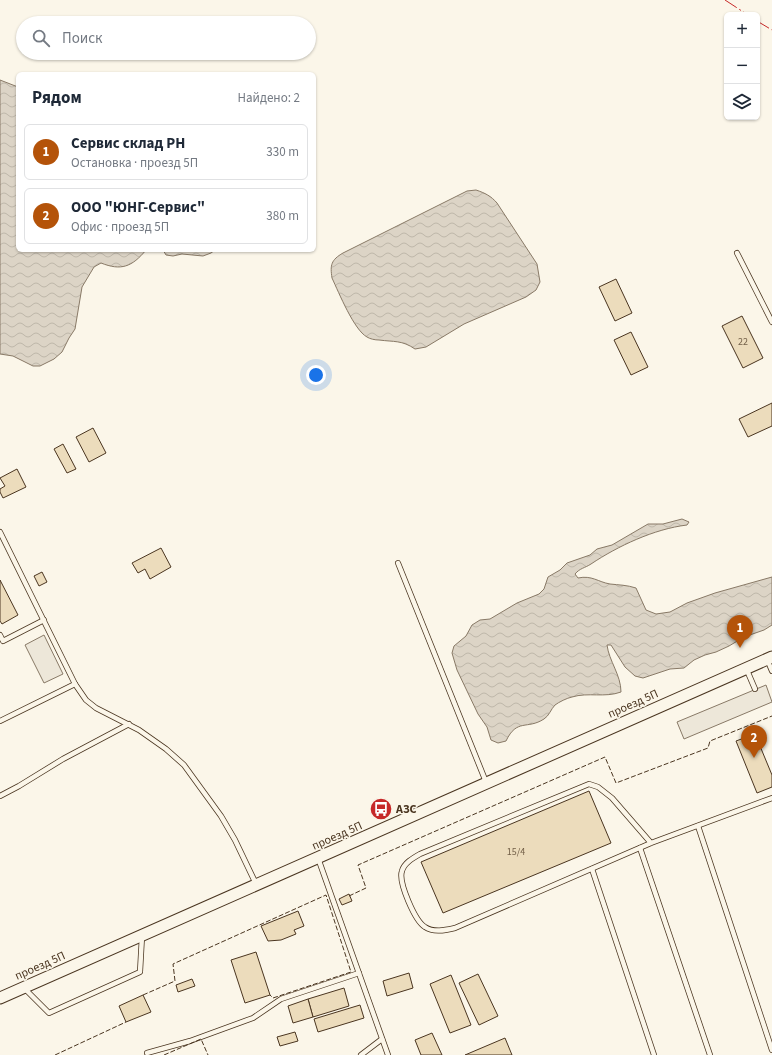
<!DOCTYPE html>
<html lang="ru">
<head>
<meta charset="utf-8">
<style>
  body { margin:0; font-family:"Source Sans 3",sans-serif; background:#f2f2f3; color:#1f2937 }
  .controls { position:absolute; right:12px; top:12px; display:grid; overflow:hidden; border-radius:6px; box-shadow:0 1px 3px #0004 }
  .controls button { width:36px; height:36px; display:grid; place-items:center; padding:0; border:0; border-bottom:1px solid #e0e1e3; background:#fff; color:#1f2937; font:20px sans-serif }
  .you { position:absolute; left:316px; top:375px; width:14px; height:14px; margin:-10px; border:3px solid #fff; border-radius:50%; background:#1a73e8; box-shadow:0 0 0 6px #1a73e833 }
  .badge { display:grid; place-items:center; width:26px; height:26px; border-radius:50%; background:#b45309; color:#fff; font-size:13px; font-weight:700 }
  .pin { position:absolute; translate:-50% -33px; filter:drop-shadow(0 1px 2px #0008) }
  .pin::after { content:''; position:absolute; top:21px; width:14px; height:12px; background:inherit; clip-path:polygon(0 0,100% 0,50% 100%) }
  .list { margin:0; padding:0; list-style:none }
  h2 { display:flex; justify-content:space-between; align-items:center; height:52px; margin:0; padding:0 16px; font-size:17px }
  h2 small { font-size:13px; font-weight:400; color:#747a83 }
  .list li { display:grid; grid-template-columns:26px 1fr auto; gap:12px; align-items:center; box-sizing:border-box; height:56px; margin:0 8px 8px; padding:0 8px; border:1px solid #e0e1e3; border-radius:6px }
  .list b { display:block; font-size:15px; white-space:nowrap }
  .list p { margin:0; font-size:13px; white-space:nowrap; color:#747a83 }
  .list em { font-size:13px; font-style:normal; color:#747a83 }
  .icon { flex:none; width:22px; height:22px; fill:none; stroke:currentColor; stroke-width:2; stroke-linecap:round; stroke-linejoin:round }
  .map { position:relative; flex:none; width:772px; height:1055px; overflow:hidden }
  .search { position:absolute; background:#fff; box-shadow:0 1px 3px #0004; left:16px; top:16px; width:300px; height:44px; display:flex; align-items:center; gap:10px; box-sizing:border-box; padding:0 14px; border-radius:22px; color:#747a83; font-size:15px }
  .panel { position:absolute; background:#fff; box-shadow:0 1px 3px #0004; left:16px; top:72px; width:300px; height:180px; border-radius:6px }
  .map>svg:first-child { display:block }
  .parking { fill:#ede7d9; stroke:#887966 }
  .water { fill:url(#water-waves); stroke:#887966 }
  .building { fill:#ecdcbc; stroke:#4a3520 }
  .lines { fill:none; stroke-linecap:round; stroke-linejoin:round }
  .service-casing { stroke:#4a3520; stroke-width:6 }
  .tertiary-casing { stroke:#4a3520; stroke-width:13 }
  .service { stroke:#fbf6e9; stroke-width:4.5 }
  .tertiary { stroke:#fbf6e9; stroke-width:11 }
  .fence { stroke:#4a3520; stroke-width:1; stroke-dasharray:5 2; stroke-linecap:butt }
  .power { stroke:#c62828; stroke-width:1; stroke-dasharray:14 3 2 3; stroke-linecap:butt }
  .labels { text-anchor:middle; dominant-baseline:central; stroke-width:3; stroke-linejoin:round; paint-order:stroke }
  .number-label { font-size:10px; fill:#725f47 }
  .street-label { font-size:12px; fill:#4a3520; stroke:#fbf6e9 }
  .poi-label { font-size:12px; font-weight:bold; fill:#4a3520; stroke:#fbf6e9; text-anchor:start }
</style>
</head>
<body>
<div class="map">
<svg width="772" height="1055" viewBox="0 0 772 1055">
  <defs>
    <pattern id="water-waves" width="16" height="10" patternUnits="userSpaceOnUse"><rect width="16" height="10" fill="#dcd4c6"/><path d="M0 5q4-4 8 0t8 0" fill="none" stroke="#beb7aa"/></pattern>
  </defs>
  <rect width="100%" height="100%" fill="#fbf6e9"/>
  <!-- parking -->
  <g class="parking">
    <polygon points="44,635 63,674 44,683 25,645"/>
    <polygon points="766,685 772,702 684,739 677,722"/>
  </g>
  <!-- water -->
  <g class="water">
    <path d="M 0,80 L 18,87 L 18,250 L 146,250 C 132,267 121,271 101,263 L 94,267 L 82,287 L 75,329 L 69,338 L 62,352 L 54,359 L 40,366 L 33,366 L 13,356 L 0,354 Z"/>
    <path d="M 476,190 C 485,193 491,196 497,203 L 537,264 L 540,282 L 536,290 L 526,297 L 464,324 L 426,347 L 415,349 C 402,340 394,342 379,340 C 375,340 370,339 367,337 C 354,330 339,293 332,278 C 330,265 331,260 343,253 L 467,191 Z"/>
    <polygon points="163,250 215,250 211,253 203,256 182,254 173,256 166,255"/>
    <path d="M 682,519 L 689,522 L 687,525 C 654,529 618,546 591,564 C 585,568 580,568 575,574 L 578,578 C 592,575 598,582 610,584 C 619,585 627,585 636,588 L 646,610 L 656,614 L 670,612 L 687,603 L 715,593 L 772,577 L 772,625 L 764,630 L 744,637 L 729,646 L 716,652 L 705,655 L 694,660 L 684,668 L 670,669 L 643,678 L 635,676 L 625,667 L 611,645 L 607,645 C 609,661 621,675 621,692 C 605,698 588,692 572,697 C 567,698 559,702 555,705 C 551,709 549,716 544,719 C 527,730 517,718 506,741 L 498,743 L 491,740 L 487,727 L 478,714 L 457,670 L 452,653 L 454,646 L 466,636 L 472,625 L 480,620 L 490,619 L 517,603 L 539,594 L 544,589 L 548,577 L 560,570 L 567,563 L 590,555 L 597,549 L 612,545 L 648,524 L 663,524 Z"/>
  </g>
  <!-- building -->
  <g class="building">
    <polygon points="616,279 632,313 615,321 599,287"/>
    <polygon points="742,316 763,358 743,368 722,326"/>
    <polygon points="631,332 648,367 631,375 614,340"/>
    <polygon points="772,403 772,426 748,437 739,419"/>
    <polygon points="93,428 106,453 89,462 76,437"/>
    <polygon points="63,444 76,469 67,473 54,449"/>
    <polygon points="17,469 26,487 3,498 0,492 0,489 5,486 0,478"/>
    <polygon points="161,548 171,567 150,579 145,569 138,573 132,563"/>
    <polygon points="42,572 47,582 39,586 34,576"/>
    <polygon points="0,580 18,615 2,624 0,621"/>
    <polygon points="755,734 772,775 772,787 757,793 736,741"/>
    <polygon points="589,791 611,843 443,913 421,862"/>
    <polygon points="349,894 352,901 342,905 339,899"/>
    <polygon points="298,911 304,926 294,930 296,934 281,940 268,941 261,926"/>
    <polygon points="256,952 270,995 245,1003 231,960"/>
    <polygon points="409,973 413,988 387,996 383,981"/>
    <polygon points="478,974 498,1016 479,1025 459,983"/>
    <polygon points="451,975 471,1025 450,1033 430,984"/>
    <polygon points="192,979 195,986 178,992 176,985"/>
    <polygon points="344,988 349,1006 313,1017 308,999"/>
    <polygon points="143,995 151,1012 126,1022 119,1006"/>
    <polygon points="308,999 313,1017 293,1023 288,1006"/>
    <polygon points="360,1005 364,1018 318,1032 314,1019"/>
    <polygon points="295,1032 298,1041 280,1046 277,1037"/>
    <polygon points="432,1033 442,1055 421,1055 415,1040"/>
    <polygon points="505,1038 512,1055 465,1055"/>
  </g>
  <g class="lines">
    <!-- service casing -->
    <g class="service-casing">
      <g id="service">
        <polyline points="737,253 772,322"/>
        <polyline points="0,532 75,684 86,700 96,708 139,730 166,749 184,765 221,816 235,840 256,884"/>
        <polyline points="398,563 486,782"/>
        <polyline points="0,635 3,641 44,620"/>
        <polyline points="767,659 772,671"/>
        <polyline points="746,668 755,689"/>
        <polyline points="0,721 75,684"/>
        <polyline points="0,796 19,786 63,759 129,724"/>
        <polyline points="698,826 772,1050"/>
        <path d="M 651,843 L 612,798 L 598,787 L 589,784 L 420,854 C 413,858 404,863 402,871 C 398,882 415,921 425,927 C 434,933 446,930 455,928 L 651,843 L 772,798"/>
        <polyline points="640,848 710,1055"/>
        <polyline points="318,858 388,1055"/>
        <polyline points="592,869 654,1055"/>
        <polyline points="24,988 49,1013 140,972 142,936"/>
        <polyline points="147,1053 190,1041 253,1018 281,999 359,973"/>
        <polyline points="361,1055 382,1039"/>
      </g>
    </g>
    <!-- tertiary casing -->
    <g class="tertiary-casing">
      <polyline id="tertiary" points="0,998 772,657"/>
    </g>
    <!-- service -->
    <use href="#service" class="service"/>
    <!-- tertiary -->
    <use href="#tertiary" class="tertiary"/>
    <!-- fence -->
    <g class="fence">
      <polyline points="349,896 366,888 358,865 605,757 616,783 708,748 710,741 772,716"/>
      <polyline points="143,995 175,981 173,964 326,895 351,972 273,998 270,995"/>
      <polyline points="55,1055 126,1022"/>
      <polyline points="164,1055 201,1039 208,1055"/>
    </g>
    <!-- power -->
    <g class="power">
      <polyline points="725,0 748,15"/>
      <polyline points="757,21 772,30"/>
    </g>
  </g>
  <!-- icons -->
  <defs>
    <g id="bus-disc" transform="scale(1.15)"><circle r="9.5" fill="#c62828" stroke="#fbf6e9"/><path d="M-5-6H5V4H4V6H2V4H-2V6H-4V4H-5ZM-3.5-4V0h7V-4ZM-3.5 1.2v1.5H-2V1.2ZM2 1.2v1.5H3.5V1.2Z" fill="#fff"/></g>
  </defs>
  <g fill-rule="evenodd">
    <use href="#bus-disc" x="381" y="809"/>
  </g>
  <g class="labels">
    <!-- number labels -->
    <g class="number-label">
      <text x="743" y="342">22</text>
      <text x="516" y="852">15/4</text>
    </g>
    <!-- street labels -->
    <g class="street-label">
      <text transform="translate(633 704) rotate(-24)">проезд 5П</text>
      <text transform="translate(337 836) rotate(-24)">проезд 5П</text>
      <text transform="translate(40 966) rotate(-24)">проезд 5П</text>
    </g>
    <!-- poi labels -->
    <g class="poi-label">
      <text x="396" y="809">АЗС</text>
    </g>
  </g>
</svg>
<div class="controls">
<button>+</button>
<button>−</button>
<button><svg class="icon" aria-label="layers" viewBox="0 0 24 24"><path d="M12 4l9 5-9 5-9-5zM3 14l9 5 9-5"/></svg></button>
</div>
<div class="you"></div>
<div class="pin badge" style="left:740px;top:648px">1</div>
<div class="pin badge" style="left:754px;top:758px">2</div>
<div class="search"><svg class="icon" aria-label="search" viewBox="0 0 24 24"><circle cx="10" cy="10" r="6"/><path d="M15 15l6 6"/></svg>Поиск</div>
<section class="panel">
<h2>Рядом<small>Найдено: 2</small></h2>
<ul class="list">
<li><span class="badge">1</span><div><b>Сервис склад РН</b><p>Остановка · проезд 5П</p></div><em>330 m</em></li>
<li><span class="badge">2</span><div><b>ООО &quot;ЮНГ-Сервис&quot;</b><p>Офис · проезд 5П</p></div><em>380 m</em></li>
</ul>
</section>
</div>
</body>
</html>
